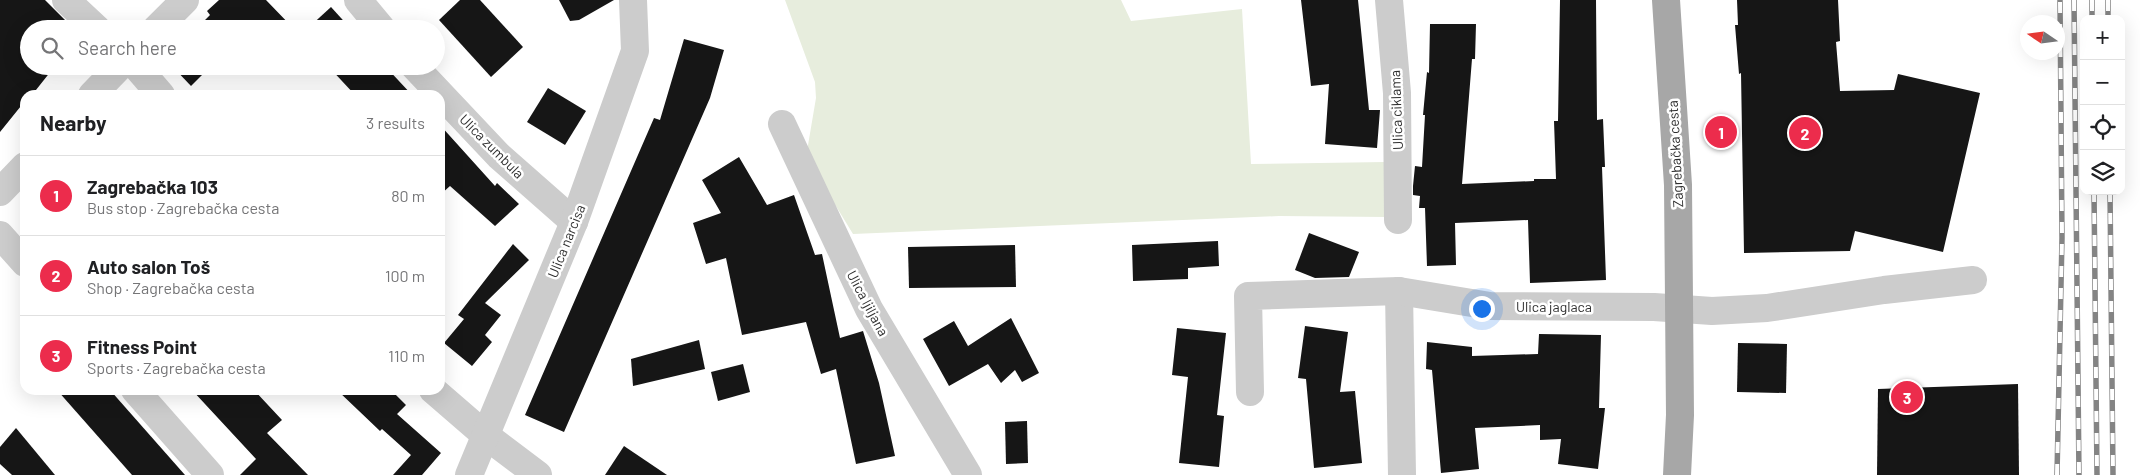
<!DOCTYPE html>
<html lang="en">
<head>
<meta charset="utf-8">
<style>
  body { margin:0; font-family:Barlow,sans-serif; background:#f6f6f6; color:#202124 }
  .controls { position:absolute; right:15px; top:15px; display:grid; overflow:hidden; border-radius:10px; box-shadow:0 5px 20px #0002 }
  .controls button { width:45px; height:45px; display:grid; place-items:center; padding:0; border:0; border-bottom:1px solid #e0e0e0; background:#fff; color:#202124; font:25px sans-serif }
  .compass { position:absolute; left:2020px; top:15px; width:45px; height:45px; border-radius:50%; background:#fff; box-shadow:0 5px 20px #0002; rotate:283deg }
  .you { position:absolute; left:1481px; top:308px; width:18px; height:18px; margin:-12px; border:4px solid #fff; border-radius:50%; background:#1a73e8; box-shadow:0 0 0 8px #1a73e833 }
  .badge { display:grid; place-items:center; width:32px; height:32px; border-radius:50%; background:#ec2c4c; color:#fff; font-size:16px; font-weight:700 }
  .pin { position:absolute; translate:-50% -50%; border:2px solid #fff; box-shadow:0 1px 5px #0006 }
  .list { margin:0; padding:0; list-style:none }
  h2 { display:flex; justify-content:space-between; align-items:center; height:65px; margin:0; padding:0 20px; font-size:21px }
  h2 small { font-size:16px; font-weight:400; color:#757577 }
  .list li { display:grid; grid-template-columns:32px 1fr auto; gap:15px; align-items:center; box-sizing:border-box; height:80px; padding:0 20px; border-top:1px solid #e0e0e0 }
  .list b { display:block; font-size:19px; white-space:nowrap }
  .list p { margin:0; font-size:16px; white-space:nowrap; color:#757577 }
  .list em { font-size:16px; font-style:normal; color:#757577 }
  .icon { flex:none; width:28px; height:28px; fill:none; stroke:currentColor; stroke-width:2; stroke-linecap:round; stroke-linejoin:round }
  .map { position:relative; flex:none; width:2140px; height:475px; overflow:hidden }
  .search { position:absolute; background:#fff; box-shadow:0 5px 20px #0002; left:20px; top:20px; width:425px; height:55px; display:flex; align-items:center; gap:12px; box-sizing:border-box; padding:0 18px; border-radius:28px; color:#757577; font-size:19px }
  .panel { position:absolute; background:#fff; box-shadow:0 5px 20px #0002; left:20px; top:90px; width:425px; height:305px; border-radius:15px }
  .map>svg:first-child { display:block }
  .green { fill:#e7eddd }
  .building { fill:#161616 }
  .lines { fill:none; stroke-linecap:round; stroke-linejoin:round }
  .minor { stroke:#ccc; stroke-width:28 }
  .major { stroke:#a7a7a7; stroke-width:28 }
  .rail-casing { stroke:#848484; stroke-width:5.5 }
  .rail { stroke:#fff; stroke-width:4; stroke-dasharray:11; stroke-linecap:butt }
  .labels { text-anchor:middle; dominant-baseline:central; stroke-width:5; stroke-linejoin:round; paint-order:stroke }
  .street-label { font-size:14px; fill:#2f2f2f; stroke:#fff }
</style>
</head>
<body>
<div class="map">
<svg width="2140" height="475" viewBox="0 0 2140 475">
  <rect width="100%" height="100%" fill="#fff"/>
  <!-- green -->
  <polygon class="green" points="785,0 1121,0 1131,21 1242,9 1251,164 1385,162 1387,217 1279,216 853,234 806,157 816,98 815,82"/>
  <!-- building -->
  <g class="building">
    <polygon points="0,0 45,0 74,29 29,29 29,66 55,66 32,95 25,95 25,101 0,132"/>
    <polygon points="219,0 266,0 294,29 196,29 210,15 207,11"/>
    <polygon points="460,0 480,0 523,47 491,77 439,20"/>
    <polygon points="559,0 614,0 579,20 570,21"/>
    <polygon points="1301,0 1358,0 1369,110 1380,110 1377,148 1325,144 1329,84 1311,86"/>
    <polygon points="1560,0 1596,0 1597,120 1603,119 1605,167 1602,167 1606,280 1530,283 1528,220 1455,223 1456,265 1427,266 1425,208 1419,208 1420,196 1413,195 1413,186 1415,166 1422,167 1425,115 1423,115 1427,72 1429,73 1430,24 1476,24 1475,59 1472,59 1462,184 1534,181 1534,179 1556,179 1554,121 1558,121"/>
    <polygon points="1737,0 1838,0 1840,41 1836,42 1840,91 1894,90 1898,74 1980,93 1943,252 1855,231 1850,251 1744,253 1741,73 1739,74 1735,25 1738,25"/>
    <polygon points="331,7 351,29 307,29"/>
    <polygon points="684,39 724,50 710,98 564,432 525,415 654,118 660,120"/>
    <polygon points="172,66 211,66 191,86"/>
    <polygon points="328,66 385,66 412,95 355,95"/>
    <polygon points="548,88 586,111 565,145 527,122"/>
    <polygon points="440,125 495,186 497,183 519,204 495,226 450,186 440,195"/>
    <polygon points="739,157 767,205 794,195 815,255 822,254 840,338 863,331 879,383 895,456 856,464 836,369 821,374 806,322 742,335 726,258 706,264 693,223 721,213 702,180"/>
    <polygon points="1309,233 1359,252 1349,277 1315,278 1295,270"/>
    <polygon points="1218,241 1219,266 1188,268 1188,279 1133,281 1132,245"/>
    <polygon points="513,244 529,260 485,303 501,315 485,335 492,342 472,366 444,343 464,319 458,315"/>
    <polygon points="1015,245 1016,287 909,288 908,247"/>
    <polygon points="1011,318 1039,373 1022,382 1015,370 1001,383 988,364 949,386 923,339 954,321 968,346"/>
    <polygon points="1305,326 1348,332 1340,392 1355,391 1362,463 1314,468 1306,379 1298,378"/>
    <polygon points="1177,328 1226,333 1217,415 1224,416 1219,467 1179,463 1188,377 1172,375"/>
    <polygon points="1539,334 1601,335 1599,408 1605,408 1598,469 1558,464 1561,439 1540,440 1540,425 1475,428 1479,469 1441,473 1432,370 1426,369 1427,342 1472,347 1472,356 1538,354"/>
    <polygon points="699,340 705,369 633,386 631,359"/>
    <polygon points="1738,343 1787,344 1786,393 1737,392"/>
    <polygon points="743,364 750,392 718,401 711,372"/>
    <polygon points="2018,384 2019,475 1877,475 1878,389"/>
    <polygon points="57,390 110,390 185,475 132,475"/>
    <polygon points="192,390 254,390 282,420 267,433 308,475 240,475 256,459"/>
    <polygon points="337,390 391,390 406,405 397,414 441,453 422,475 393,475 411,455 382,429 380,431"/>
    <polygon points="1027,421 1028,463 1006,464 1005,422"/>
    <polygon points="16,428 55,475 12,475 0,464 0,447"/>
    <polygon points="624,446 667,475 605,475"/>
  </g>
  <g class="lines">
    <!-- minor -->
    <g class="minor">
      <polyline points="66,0 97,29"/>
      <polyline points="358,0 382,29"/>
      <polyline points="1389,0 1397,93 1398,220"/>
      <polyline points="156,29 185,0"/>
      <polyline points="136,66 161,95"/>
      <polyline points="414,66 499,156 574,222"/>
      <polyline points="92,95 120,66"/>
      <polyline points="782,124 869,309 968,475"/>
      <polyline points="0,192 25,166"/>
      <polyline points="0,235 25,263"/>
      <polyline points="1399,291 1402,475"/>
      <polyline points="135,390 210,475"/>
      <polyline points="433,390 485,435 538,475"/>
      <polyline points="1250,392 1248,296 1399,291 1490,306 1654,307 1712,311 1767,308 1884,290 1973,280"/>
      <polyline points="469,475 574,222 635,51 633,0"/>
    </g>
    <!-- major -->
    <polyline class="major" points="1666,0 1678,185 1680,415 1677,475"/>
    <!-- rail casing -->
    <g class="rail-casing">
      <g id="rail">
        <polyline points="2074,0 2079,475"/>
        <polyline points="2092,0 2092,19"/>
        <polyline points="2108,0 2108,19"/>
        <polyline points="2094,191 2097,475"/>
        <polyline points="2110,191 2113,475"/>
        <polyline points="2057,475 2062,238 2060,0"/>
      </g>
    </g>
    <!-- rail -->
    <use href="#rail" class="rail"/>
  </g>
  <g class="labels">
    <!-- street labels -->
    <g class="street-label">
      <text transform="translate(1396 110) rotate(-92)">Ulica ciklama</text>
      <text transform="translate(492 146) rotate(45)">Ulica zumbula</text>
      <text transform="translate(1675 154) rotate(-93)">Zagrebačka cesta</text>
      <text transform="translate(566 241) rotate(-68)">Ulica narcisa</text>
      <text transform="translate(868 303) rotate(62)">Ulica ljiljana</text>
      <text x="1554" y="306">Ulica jaglaca</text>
    </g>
  </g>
</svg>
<div class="controls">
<button>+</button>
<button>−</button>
<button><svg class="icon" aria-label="locate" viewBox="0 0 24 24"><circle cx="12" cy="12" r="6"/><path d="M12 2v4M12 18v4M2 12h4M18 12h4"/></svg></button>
<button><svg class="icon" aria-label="layers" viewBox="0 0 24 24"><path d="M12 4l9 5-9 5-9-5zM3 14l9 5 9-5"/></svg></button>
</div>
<svg class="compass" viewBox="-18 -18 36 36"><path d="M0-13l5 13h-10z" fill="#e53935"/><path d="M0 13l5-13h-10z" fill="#757577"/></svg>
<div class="you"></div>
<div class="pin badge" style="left:1721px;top:132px">1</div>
<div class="pin badge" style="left:1805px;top:133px">2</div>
<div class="pin badge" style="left:1907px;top:397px">3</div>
<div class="search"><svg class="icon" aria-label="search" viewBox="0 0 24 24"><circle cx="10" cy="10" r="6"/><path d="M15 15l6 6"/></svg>Search here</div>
<section class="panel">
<h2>Nearby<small>3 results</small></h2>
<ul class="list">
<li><span class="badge">1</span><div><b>Zagrebačka 103</b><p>Bus stop · Zagrebačka cesta</p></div><em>80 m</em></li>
<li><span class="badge">2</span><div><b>Auto salon Toš</b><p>Shop · Zagrebačka cesta</p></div><em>100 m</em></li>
<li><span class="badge">3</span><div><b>Fitness Point</b><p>Sports · Zagrebačka cesta</p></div><em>110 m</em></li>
</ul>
</section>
</div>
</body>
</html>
